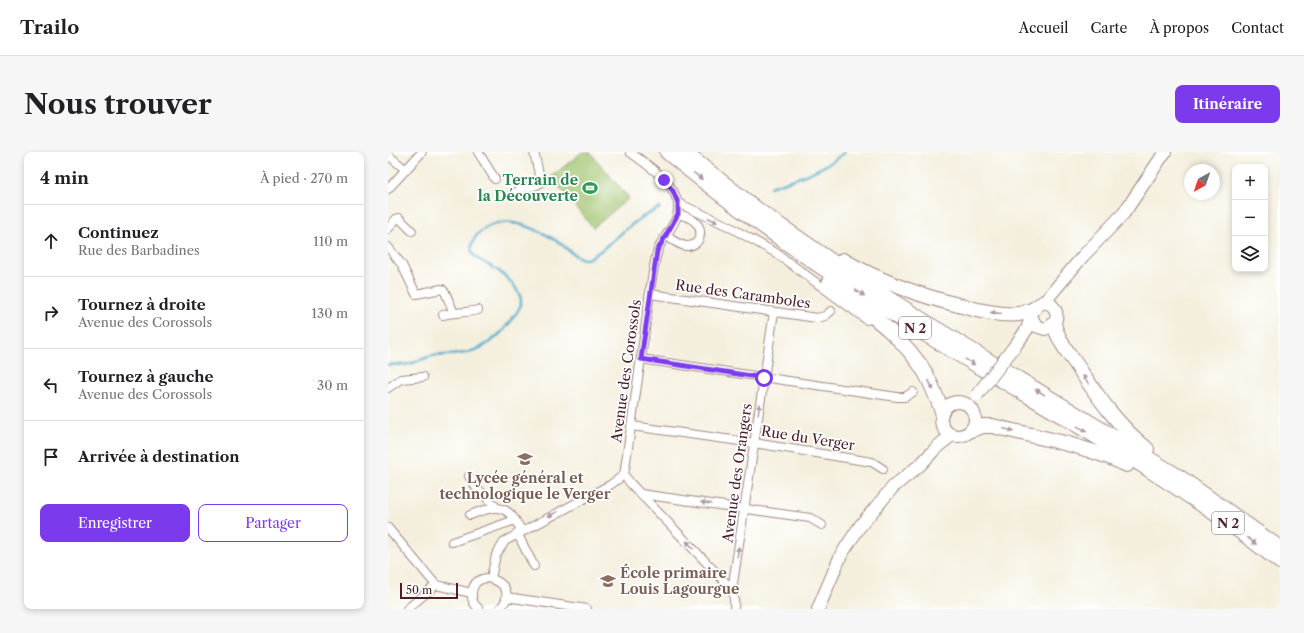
<!DOCTYPE html>
<html lang="fr">
<head>
<meta charset="utf-8">
<style>
  body { margin:0; font-family:"Libre Caslon Text",serif; background:#f6f6f6; color:#202124 }
  .controls { position:absolute; right:12px; top:12px; display:grid; overflow:hidden; border-radius:8px; box-shadow:0 2px 6px #0003 }
  .controls button { width:36px; height:36px; display:grid; place-items:center; padding:0; border:0; border-bottom:1px solid #e0e0e0; background:#fff; color:#202124; font:20px sans-serif }
  .compass { position:absolute; left:796px; top:12px; width:36px; height:36px; border-radius:50%; background:#fff; box-shadow:0 2px 6px #0003; rotate:220deg }
  .scale { position:absolute; left:12px; bottom:10px; width:58px; box-sizing:border-box; padding-left:4px; border:2px solid #4a1f2b; border-top:0; font-size:11px; line-height:14px; white-space:nowrap; color:#4a1f2b; -webkit-text-stroke:3px #fff; paint-order:stroke }
  .stop { position:absolute; width:12px; height:12px; margin:-9px; border:3px solid #7c3aed; border-radius:50%; background:#fff }
  .stop.end { background:#7c3aed; border-color:#fff; box-shadow:0 1px 4px #0008 }
  .list { margin:0; padding:0; list-style:none }
  h2 { display:flex; justify-content:space-between; align-items:center; height:52px; margin:0; padding:0 16px; font-size:17px }
  h2 small { font-size:13px; font-weight:400; color:#757577 }
  .list li { display:grid; grid-template-columns:26px 1fr auto; gap:12px; align-items:center; box-sizing:border-box; height:72px; padding:0 16px; border-top:1px solid #e0e0e0 }
  .list b { display:block; font-size:15px; white-space:nowrap }
  .list p { margin:0; font-size:13px; white-space:nowrap; color:#757577 }
  .list em { font-size:13px; font-style:normal; color:#757577 }
  .actions { display:flex; gap:8px; padding:12px 16px }
  .actions a { flex:1; padding:9px 0; border:1px solid #7c3aed; border-radius:8px; text-align:center; font-size:14px; color:#7c3aed }
  .actions .main { background:#7c3aed; color:#fff }
  .icon { flex:none; width:22px; height:22px; fill:none; stroke:currentColor; stroke-width:2; stroke-linecap:round; stroke-linejoin:round }
  .map { position:relative; flex:none; width:892px; height:457px; overflow:hidden; border-radius:8px }
  header { display:flex; align-items:center; gap:24px; box-sizing:border-box; height:56px; padding:0 20px; background:#fff; border-bottom:1px solid #e0e0e0 }
  header strong { font-size:19px }
  nav { display:flex; gap:22px; margin-inline-start:auto; font-size:14px }
  .intro { display:flex; align-items:center; justify-content:space-between; box-sizing:border-box; height:96px; padding:0 24px }
  h1 { margin:0; font-size:28px }
  .button { padding:10px 18px; border-radius:8px; background:#7c3aed; color:#fff; font-size:14px; font-weight:700 }
  main { display:flex; gap:24px; padding:0 24px }
  aside { flex:1; background:#fff; border-radius:8px; box-shadow:0 2px 6px #0003 }
  .map>svg:first-child { display:block }
  .green { fill:#a1c56f; stroke:#76724d }
  .lines { fill:none; stroke-linecap:round; stroke-linejoin:round }
  .stream { stroke:#4ba9ca; stroke-width:2.5 }
  .minor-casing { stroke:#9f8784; stroke-width:10 }
  .secondary-casing { stroke:#9f8784; stroke-width:14 }
  .trunk-casing { stroke:#9f8784; stroke-width:16 }
  .minor { stroke:#fff; stroke-width:8 }
  .secondary { stroke:#fff; stroke-width:12 }
  .trunk { stroke:#fff; stroke-width:14 }
  .secondary-bridge-casing { stroke:#9f8784; stroke-width:14; stroke-linecap:butt }
  .secondary-bridge { stroke:#fff; stroke-width:12 }
  .oneway { fill:#ae9aa0 }
  .route { stroke:#7c3aed; stroke-width:5 }
  .labels { text-anchor:middle; dominant-baseline:central; stroke-width:3.5; stroke-linejoin:round; paint-order:stroke }
  .shield { fill:#fff; stroke:#80626b; stroke-width:1 }
  .shield-label { font-size:13px; font-weight:bold; fill:#4a1f2b }
  .leisure-label { font-size:14px; font-weight:bold; fill:#27864d; stroke:#fff; text-anchor:end }
  .street-label { font-size:14px; fill:#4a1f2b; stroke:#fff }
  .education-label { font-size:14px; font-weight:bold; fill:#785e54; stroke:#fff }
</style>
</head>
<body>
<header>
<strong>Trailo</strong>
<nav><a>Accueil</a><a>Carte</a><a>À propos</a><a>Contact</a></nav>
</header>
<div class="intro"><h1>Nous trouver</h1><a class="button">Itinéraire</a></div>
<main>
<aside>
<h2>4 min<small>À pied · 270 m</small></h2>
<ul class="list">
<li><svg class="icon" aria-label="ahead" viewBox="0 0 24 24"><path d="M12 20V5M6 11l6-6 6 6"/></svg><div><b>Continuez</b><p>Rue des Barbadines</p></div><em>110 m</em></li>
<li><svg class="icon" aria-label="right" viewBox="0 0 24 24"><path d="M7 20v-9h11M14 6l5 5-5 5"/></svg><div><b>Tournez à droite</b><p>Avenue des Corossols</p></div><em>130 m</em></li>
<li><svg class="icon" aria-label="left" viewBox="0 0 24 24"><path d="M17 20v-9H6M10 6l-5 5 5 5"/></svg><div><b>Tournez à gauche</b><p>Avenue des Corossols</p></div><em>30 m</em></li>
<li><svg class="icon" aria-label="arrive" viewBox="0 0 24 24"><path d="M6 21V4h12l-3 4 3 4H6"/></svg><div><b>Arrivée à destination</b></div></li>
</ul>
<div class="actions"><a class="main">Enregistrer</a><a>Partager</a></div>
</aside>
<div class="map">
<svg width="892" height="457" viewBox="0 0 892 457">
  <rect width="100%" height="100%" fill="#fff"/>
  <filter id="ink" filterUnits="userSpaceOnUse"><feTurbulence type="fractalNoise" baseFrequency=".025" numOctaves="2"/><feDisplacementMap in="SourceGraphic" scale="8" xChannelSelector="R" yChannelSelector="G"/><feConvolveMatrix kernelMatrix="1 2 1 2 8 2 1 2 1" color-interpolation-filters="sRGB"/></filter>
  <filter id="wash" filterUnits="userSpaceOnUse"><feTurbulence type="fractalNoise" baseFrequency=".012" numOctaves="4" result="noise"/><feDisplacementMap in="SourceGraphic" scale="16" xChannelSelector="R" yChannelSelector="G"/><feGaussianBlur stdDeviation="0.9" result="paint"/><feColorMatrix in="noise" values="0 0 0 0 0 0 0 0 0 0 0 0 0 0 0 0 0 1.4 0 .05"/><feComposite in="paint" operator="in"/></filter>
  <g filter="url(#wash)">
    <rect width="100%" height="100%" fill="#f4efdd"/>
    <!-- green -->
    <polygon class="green" points="194,0 202,0 241,46 205,76 163,25"/>
    <g class="lines">
      <!-- stream -->
      <g class="stream">
        <path d="M 382,35 C 408,27 436,18 457,0"/>
        <path d="M 0,213 C 7,212 15,213 21,212 C 29,210 36,206 44,204 C 53,203 62,203 71,202 C 96,199 114,183 127,163 C 131,157 135,152 132,144 C 127,132 114,120 103,114 C 97,111 89,108 85,102 C 81,96 86,85 91,81 C 114,59 150,77 172,91 C 179,96 188,107 197,107 C 208,106 231,82 241,75 C 250,67 261,61 272,56"/>
      </g>
    </g>
  </g>
  <g filter="url(#ink)">
    <g class="lines">
      <!-- minor casing -->
      <g class="minor-casing">
        <g id="minor">
          <polyline points="90,0 107,27"/>
          <polyline points="0,3 18,18"/>
          <polyline points="0,37 34,0"/>
          <path d="M 124,44 C 136,33 139,38 151,32 L 152,26 L 146,0"/>
          <polyline points="290,51 340,74 388,101 479,168"/>
          <polyline points="0,77 8,67 11,66 24,79"/>
          <path d="M 279,84 C 284,88 291,93 298,94 C 312,95 317,78 307,70 C 303,65 296,64 290,62"/>
          <polyline points="0,95 14,113 28,142 54,137 57,140 66,161"/>
          <polyline points="262,142 429,166 437,164 443,159"/>
          <path d="M 55,163 C 67,160 78,161 90,158"/>
          <polyline points="253,207 509,245 517,245 525,240"/>
          <polyline points="0,236 13,227 35,225"/>
          <polyline points="244,274 366,291 484,310 495,317"/>
          <path d="M 236,323 C 243,277 249,231 256,185 C 260,157 262,129 269,101 C 273,84 293,71 290,52 C 286,29 259,13 242,0"/>
          <path d="M 236,323 L 243,332 L 338,431 C 346,440 347,446 346,457"/>
          <polyline points="81,324 88,335 108,355"/>
          <polyline points="253,342 422,366 434,373"/>
          <path d="M 82,363 C 99,357 115,349 127,368"/>
          <polyline points="0,376 48,433 84,441"/>
          <polyline points="129,381 146,414"/>
          <polyline points="64,390 127,368 134,379"/>
          <polyline points="103,426 108,403 117,389 222,333 236,323"/>
          <polyline points="344,438 386,160"/>
          <polyline points="118,445 199,457"/>
          <polyline points="19,457 48,433"/>
          <path d="M 91,457 C 86,453 83,447 84,440 C 88,411 137,434 111,457"/>
        </g>
      </g>
      <!-- secondary casing -->
      <g class="secondary-casing">
        <g id="secondary">
          <polyline points="653,151 659,147 695,104 736,61 777,0"/>
          <path d="M 626,195 C 631,189 635,183 639,177 C 642,170 643,158 648,154 C 661,144 674,159 666,172 L 657,177 L 648,174 L 644,166"/>
          <circle cx="570" cy="267" r="17"/>
          <polyline points="430,457 453,403 472,374 505,335 533,312 550,294 564,283"/>
        </g>
      </g>
      <!-- trunk casing -->
      <g class="trunk-casing">
        <g id="trunk">
          <path d="M 279,0 C 361,68 449,128 540,184 C 658,256 782,323 892,410"/>
          <polyline points="296,0 373,60 458,119 544,174 793,326 892,396"/>
          <path d="M 455,108 C 491,129 533,144 574,154 C 592,159 612,164 631,162 C 636,161 641,159 646,157"/>
          <path d="M 441,131 C 476,158 515,183 538,222 C 544,234 549,246 554,259"/>
          <path d="M 666,172 C 670,188 681,202 690,215 C 710,245 730,274 759,297"/>
          <path d="M 584,278 L 595,274 L 604,274 C 649,285 697,293 739,313"/>
        </g>
      </g>
      <!-- minor -->
      <use href="#minor" class="minor"/>
      <!-- secondary -->
      <use href="#secondary" class="secondary"/>
      <!-- trunk -->
      <use href="#trunk" class="trunk"/>
      <!-- secondary-bridge casing -->
      <g class="secondary-bridge-casing">
        <polyline id="secondary-bridge" points="589,243 626,195"/>
      </g>
      <!-- secondary-bridge -->
      <use href="#secondary-bridge" class="secondary-bridge"/>
    </g>
    <!-- one-way arrows -->
    <defs><path id="oneway-solid" d="M-6-.8H1V-3.2L6.5 0L1 3.2V.8H-6Z"/></defs>
    <g class="oneway">
      <use href="#oneway-solid" transform="translate(310 24) rotate(38)"/>
      <use href="#oneway-solid" transform="translate(325 68) rotate(25)"/>
      <use href="#oneway-solid" transform="translate(472 141) rotate(33)"/>
      <use href="#oneway-solid" transform="translate(608 161) rotate(-174)"/>
      <use href="#oneway-solid" transform="translate(582 210) rotate(31)"/>
      <use href="#oneway-solid" transform="translate(698 228) rotate(-124)"/>
      <use href="#oneway-solid" transform="translate(543 233) rotate(64)"/>
      <use href="#oneway-solid" transform="translate(652 240) rotate(-149)"/>
      <use href="#oneway-solid" transform="translate(371 257) rotate(-81)"/>
      <use href="#oneway-solid" transform="translate(694 277) rotate(31)"/>
      <use href="#oneway-solid" transform="translate(621 278) rotate(14)"/>
      <use href="#oneway-solid" transform="translate(318 351) rotate(-172)"/>
      <use href="#oneway-solid" transform="translate(165 362) rotate(152)"/>
      <use href="#oneway-solid" transform="translate(864 389) rotate(37)"/>
      <use href="#oneway-solid" transform="translate(302 393) rotate(-134)"/>
      <use href="#oneway-solid" transform="translate(350 400) rotate(-82)"/>
    </g>
  </g>
  <g class="lines" filter="url(#ink)">
    <!-- route -->
    <polyline class="route" points="276,28 285,39 290,51 290,62 269,99 253,207 376,226"/>
  </g>
  <!-- icons -->
  <defs>
    <g id="stadium-bare" transform="scale(1.2)"><path d="M0-5a6.5 5 0 1 0 0 10a6.5 5 0 1 0 0-10ZM-3.5-1.8h7v3.6h-7Z" fill="#2e9e5b" stroke="#fff" stroke-width="2.5" paint-order="stroke"/></g>
    <g id="school-bare" transform="scale(1.2)"><path d="M0-5L7-2L0 1L-7-2ZM-4 1L0 2.5L4 1V4Q0 6-4 4Z" fill="#8d6e63" stroke="#fff" stroke-width="2.5" paint-order="stroke"/></g>
  </defs>
  <g fill-rule="evenodd">
    <use href="#stadium-bare" x="202" y="36"/>
    <use href="#school-bare" x="137" y="307"/>
    <use href="#school-bare" x="220" y="429"/>
  </g>
  <g class="labels">
    <!-- shield labels -->
    <g class="shield">
      <rect x="511" y="165" width="32" height="22" rx="3"/>
      <rect x="824" y="360" width="32" height="22" rx="3"/>
    </g>
    <g class="shield-label">
      <text x="527" y="176">N 2</text>
      <text x="840" y="371">N 2</text>
    </g>
    <!-- leisure labels -->
    <g class="leisure-label">
      <text x="190" y="28">Terrain de<tspan x="190" dy="16">la Découverte</tspan></text>
    </g>
    <!-- street labels -->
    <g class="street-label">
      <text transform="translate(355 142) rotate(8)">Rue des Caramboles</text>
      <text transform="translate(238 219) rotate(-82)">Avenue des Corossols</text>
      <text transform="translate(420 286) rotate(9)">Rue du Verger</text>
      <text transform="translate(349 321) rotate(-82)">Avenue des Orangers</text>
    </g>
    <!-- education labels -->
    <g class="education-label">
      <text x="137" y="326">Lycée général et<tspan x="137" dy="16">technologique le Verger</tspan></text>
      <text x="232" y="421" text-anchor="start">École primaire<tspan x="232" dy="16">Louis Lagourgue</tspan></text>
    </g>
  </g>
</svg>
<div class="controls">
<button>+</button>
<button>−</button>
<button><svg class="icon" aria-label="layers" viewBox="0 0 24 24"><path d="M12 4l9 5-9 5-9-5zM3 14l9 5 9-5"/></svg></button>
</div>
<svg class="compass" viewBox="-18 -18 36 36"><path d="M0-13l5 13h-10z" fill="#e53935"/><path d="M0 13l5-13h-10z" fill="#757577"/></svg>
<div class="scale">50 m</div>
<div class="stop" style="left:376px;top:226px"></div>
<div class="stop end" style="left:276px;top:28px"></div>
</div>
</main>
</body>
</html>
